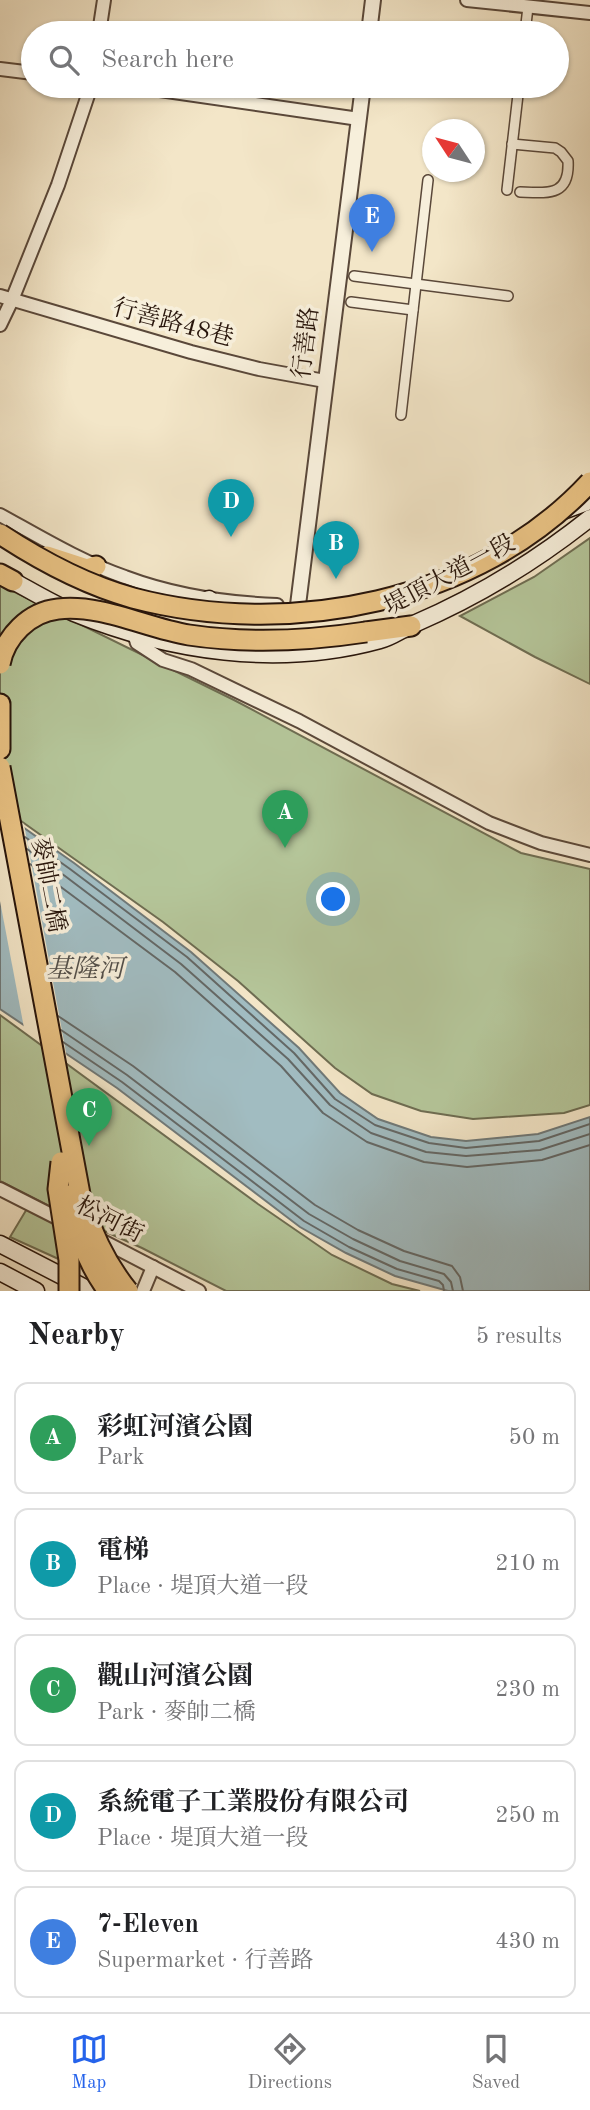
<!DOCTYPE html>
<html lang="en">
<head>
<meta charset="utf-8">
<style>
  body { margin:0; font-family:"Old Standard TT","Noto Serif TC",serif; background:#f2f2f2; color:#202124 }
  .compass { position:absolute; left:422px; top:119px; width:63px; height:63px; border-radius:50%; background:#fff; box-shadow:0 2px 5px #0004; rotate:306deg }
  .you { position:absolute; left:334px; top:900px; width:24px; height:24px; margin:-18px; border:5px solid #fff; border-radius:50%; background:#1a73e8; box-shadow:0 0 0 10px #1a73e833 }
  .badge { display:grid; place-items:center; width:46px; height:46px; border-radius:50%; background:#2563eb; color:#fff; font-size:23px; font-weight:700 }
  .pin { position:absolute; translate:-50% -58px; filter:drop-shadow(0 2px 4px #0008) }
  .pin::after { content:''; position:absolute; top:37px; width:24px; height:21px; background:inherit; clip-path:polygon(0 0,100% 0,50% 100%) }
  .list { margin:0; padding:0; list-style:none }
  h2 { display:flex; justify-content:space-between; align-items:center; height:91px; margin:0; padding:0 28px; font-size:30px }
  h2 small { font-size:23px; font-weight:400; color:#757577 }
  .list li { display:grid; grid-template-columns:46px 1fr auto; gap:21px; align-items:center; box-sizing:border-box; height:112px; margin:0 14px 14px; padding:0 14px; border:2px solid #e0e0e0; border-radius:14px }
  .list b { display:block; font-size:26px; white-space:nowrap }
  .list p { margin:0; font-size:23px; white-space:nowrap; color:#757577 }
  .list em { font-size:23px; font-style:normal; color:#757577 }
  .icon { flex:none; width:38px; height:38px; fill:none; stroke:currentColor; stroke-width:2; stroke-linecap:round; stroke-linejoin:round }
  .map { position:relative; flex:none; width:590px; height:1291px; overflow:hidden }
  .search { position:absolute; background:#fff; box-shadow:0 2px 5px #0004; left:21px; right:21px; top:21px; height:77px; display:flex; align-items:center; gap:18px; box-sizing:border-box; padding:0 24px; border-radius:38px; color:#757577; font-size:26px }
  .sheet { height:721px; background:#fff }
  nav { display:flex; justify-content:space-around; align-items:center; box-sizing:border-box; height:98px; border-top:2px solid #e0e0e0; background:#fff; font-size:19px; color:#757577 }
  nav a { display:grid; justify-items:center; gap:4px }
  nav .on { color:#2563eb }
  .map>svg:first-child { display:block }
  .green { fill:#b5c69a; stroke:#6e6d52; stroke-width:2 }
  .water { fill:#a1bcc1; stroke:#707978; stroke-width:2 }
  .pier { fill:#f3e6c8 }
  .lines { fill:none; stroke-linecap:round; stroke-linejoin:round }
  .shore { stroke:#646866; stroke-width:2 }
  .pedestrian-casing { stroke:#5a483a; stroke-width:12 }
  .minor-casing { stroke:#5a483a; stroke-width:16 }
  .tertiary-casing { stroke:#5a483a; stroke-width:18 }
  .secondary-casing { stroke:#27140a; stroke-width:19 }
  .trunk-casing { stroke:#27140a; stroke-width:23 }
  .pedestrian { stroke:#f7efdb; stroke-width:9 }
  .minor { stroke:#f7efdb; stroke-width:12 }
  .tertiary { stroke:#f7efdb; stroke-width:14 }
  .secondary { stroke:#f7efdb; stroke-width:16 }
  .trunk { stroke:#eac384; stroke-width:19 }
  .trunk-bridge-casing { stroke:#27140a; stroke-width:23; stroke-linecap:butt }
  .trunk-bridge { stroke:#eac384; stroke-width:19 }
  .labels { text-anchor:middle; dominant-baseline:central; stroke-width:7; stroke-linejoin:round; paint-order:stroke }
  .street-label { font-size:24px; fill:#27140a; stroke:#f7efdb }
  .water-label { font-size:26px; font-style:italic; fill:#524f4a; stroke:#f7efdb }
</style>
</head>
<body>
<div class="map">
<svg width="590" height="1291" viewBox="0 0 590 1291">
  <rect width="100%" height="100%" fill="#f3e6c8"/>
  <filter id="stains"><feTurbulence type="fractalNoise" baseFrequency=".00286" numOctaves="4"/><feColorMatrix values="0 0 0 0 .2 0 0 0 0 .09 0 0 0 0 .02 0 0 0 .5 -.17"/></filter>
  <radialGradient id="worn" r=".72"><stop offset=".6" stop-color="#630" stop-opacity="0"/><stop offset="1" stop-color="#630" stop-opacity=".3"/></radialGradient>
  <!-- green -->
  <g class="green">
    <polygon points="590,538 590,684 535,657 460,616 534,577"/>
    <polygon points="0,585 234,700 521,853 590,869 590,1105 564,1113 473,1119 421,1111 372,1094 335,1068 238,981 163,922 0,806"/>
    <polygon points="0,1015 258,1204 332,1255 392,1284 420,1291 226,1291 142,1248 53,1208 0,1181"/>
    <polygon points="31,1202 58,1216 63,1261 10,1237"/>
  </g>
  <!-- water -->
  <polygon class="water" points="0,811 74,863 191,952 299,1048 340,1093 378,1119 431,1137 466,1141 538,1134 590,1117 590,1291 448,1291 395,1276 346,1253 300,1227 117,1088 0,1009"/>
  <!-- pier -->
  <polygon class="pier" points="0,808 24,824 67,1058 24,1028 0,901"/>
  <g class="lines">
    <!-- shore -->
    <g class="shore">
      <polyline points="25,837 70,869 187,957 294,1053 335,1099 375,1125 429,1143 466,1148 539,1141 590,1124"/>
      <polyline points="27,849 65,876 181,964 288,1059 330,1105 371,1133 426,1152 466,1156 540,1150 590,1134"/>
      <polyline points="30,864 175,972 281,1066 323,1113 367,1142 424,1162 467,1167 542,1160 590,1145"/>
      <polyline points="58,1016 133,1066 315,1205 358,1230 404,1251 452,1266 460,1277 463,1291"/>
      <polyline points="61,1030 127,1075 309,1214 353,1239 400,1261 444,1274 451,1282 453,1291"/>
      <polyline points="63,1042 122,1082 304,1221 349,1247 397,1269 439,1281 443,1285 444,1291"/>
    </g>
    <!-- pedestrian casing -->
    <g class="pedestrian-casing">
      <g id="pedestrian">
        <polyline points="525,33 528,7"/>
        <path d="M 512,144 L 555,148 L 561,152 L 568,161 C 570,197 547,193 520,192"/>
        <polyline points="507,190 519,86"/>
        <polyline points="354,276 508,296"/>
        <polyline points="351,302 413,310"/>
        <polyline points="401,415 428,180"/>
      </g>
    </g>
    <!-- minor casing -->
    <g class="minor-casing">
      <g id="minor">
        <polyline points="467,0 590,13"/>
        <polyline points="99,33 104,0"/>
        <polyline points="0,69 33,73"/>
        <polyline points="132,86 359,119"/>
        <polyline points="0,296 191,352 259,369 325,381"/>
        <polyline points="0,325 12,300 58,185 91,86"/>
        <path d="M 0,515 C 40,537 81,562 125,577 C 173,595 226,603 277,605"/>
        <polyline points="134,634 137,643 163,660 191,669 299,721 489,823 541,843 590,855"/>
        <polyline points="0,1189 65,1222"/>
        <polyline points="97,1238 199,1291"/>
        <polyline points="143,1291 153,1267"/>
      </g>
    </g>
    <!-- tertiary casing -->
    <g class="tertiary-casing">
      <g id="tertiary">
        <polyline points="369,33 373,0"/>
        <polyline points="298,605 363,86"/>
      </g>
    </g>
    <!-- secondary casing -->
    <g class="secondary-casing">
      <g id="secondary">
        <polyline points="560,512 590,501"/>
        <path d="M 13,581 C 33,592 53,604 74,613 C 170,652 278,668 380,640 C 392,637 402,629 414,624 C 477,597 536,561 590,518"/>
        <polyline points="183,600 198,603 209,599"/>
        <polyline points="0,1244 91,1291"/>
        <polyline points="0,1272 36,1291"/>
      </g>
    </g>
    <!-- trunk casing -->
    <g class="trunk-casing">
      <g id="trunk">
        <polyline points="47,556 87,569 96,566"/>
        <polyline points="0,574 13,581"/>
        <polyline points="366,632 411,626"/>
        <polyline points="0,704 0,749"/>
      </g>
    </g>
    <!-- pedestrian -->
    <use href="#pedestrian" class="pedestrian"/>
    <!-- minor -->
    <use href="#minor" class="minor"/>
    <!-- tertiary -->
    <use href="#tertiary" class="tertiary"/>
    <!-- secondary -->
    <use href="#secondary" class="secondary"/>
    <!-- trunk -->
    <use href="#trunk" class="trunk"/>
    <!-- trunk-bridge casing -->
    <g class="trunk-bridge-casing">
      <g id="trunk-bridge">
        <path d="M 0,534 C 41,561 86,585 133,598 C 289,639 478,603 590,482"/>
        <path d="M 0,664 C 5,637 29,612 58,609 C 102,604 146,628 189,635 C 249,644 307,641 366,632"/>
        <path d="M 0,767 L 80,1194 C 91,1231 104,1261 128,1291"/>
        <polyline points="61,1162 58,1189 69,1260 69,1291"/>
        <path d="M 68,1195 C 75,1228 87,1263 108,1291"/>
      </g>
    </g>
    <!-- trunk-bridge -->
    <use href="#trunk-bridge" class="trunk-bridge"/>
  </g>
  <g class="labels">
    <!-- street labels -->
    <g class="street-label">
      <text transform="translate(173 324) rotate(15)">行善路48巷</text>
      <text transform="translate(307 343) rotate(-83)">行善路</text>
      <text transform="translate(450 576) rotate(-28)">堤頂大道一段</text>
      <text transform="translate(47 885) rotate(79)">麥帥二橋</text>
      <text transform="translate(109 1221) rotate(27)">松河街</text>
    </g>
    <!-- water labels -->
    <g class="water-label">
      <text x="85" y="970">基隆河</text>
    </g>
  </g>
  <rect width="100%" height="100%" filter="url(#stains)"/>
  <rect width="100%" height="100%" fill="url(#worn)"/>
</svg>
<svg class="compass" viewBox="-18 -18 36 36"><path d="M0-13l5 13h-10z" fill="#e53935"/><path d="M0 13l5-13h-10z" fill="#757577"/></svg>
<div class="you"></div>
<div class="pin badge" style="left:285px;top:848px;background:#2e9e5b">A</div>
<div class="pin badge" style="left:336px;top:579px;background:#0f9aa8">B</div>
<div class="pin badge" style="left:89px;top:1146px;background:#2e9e5b">C</div>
<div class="pin badge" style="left:231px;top:537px;background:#0f9aa8">D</div>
<div class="pin badge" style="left:372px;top:252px;background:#3f7fe0">E</div>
<div class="search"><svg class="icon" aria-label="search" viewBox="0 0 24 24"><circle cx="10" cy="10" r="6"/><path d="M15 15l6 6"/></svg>Search here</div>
</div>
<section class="sheet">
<h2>Nearby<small>5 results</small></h2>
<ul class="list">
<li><span class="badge" style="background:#2e9e5b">A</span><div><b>彩虹河濱公園</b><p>Park</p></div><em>50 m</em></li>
<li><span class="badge" style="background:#0f9aa8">B</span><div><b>電梯</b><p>Place · 堤頂大道一段</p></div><em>210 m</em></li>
<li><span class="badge" style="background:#2e9e5b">C</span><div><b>觀山河濱公園</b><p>Park · 麥帥二橋</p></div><em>230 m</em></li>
<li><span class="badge" style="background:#0f9aa8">D</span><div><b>系統電子工業股份有限公司</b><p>Place · 堤頂大道一段</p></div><em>250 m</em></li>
<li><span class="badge" style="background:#3f7fe0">E</span><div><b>7-Eleven</b><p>Supermarket · 行善路</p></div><em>430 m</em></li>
</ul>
</section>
<nav>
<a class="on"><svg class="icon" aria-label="map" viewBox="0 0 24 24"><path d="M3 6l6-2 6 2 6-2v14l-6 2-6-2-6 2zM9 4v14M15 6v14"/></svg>Map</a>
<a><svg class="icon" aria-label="directions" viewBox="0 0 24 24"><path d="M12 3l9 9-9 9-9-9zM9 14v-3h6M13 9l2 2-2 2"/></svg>Directions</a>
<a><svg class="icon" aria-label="saved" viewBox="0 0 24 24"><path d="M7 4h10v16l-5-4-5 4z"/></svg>Saved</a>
</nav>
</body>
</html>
